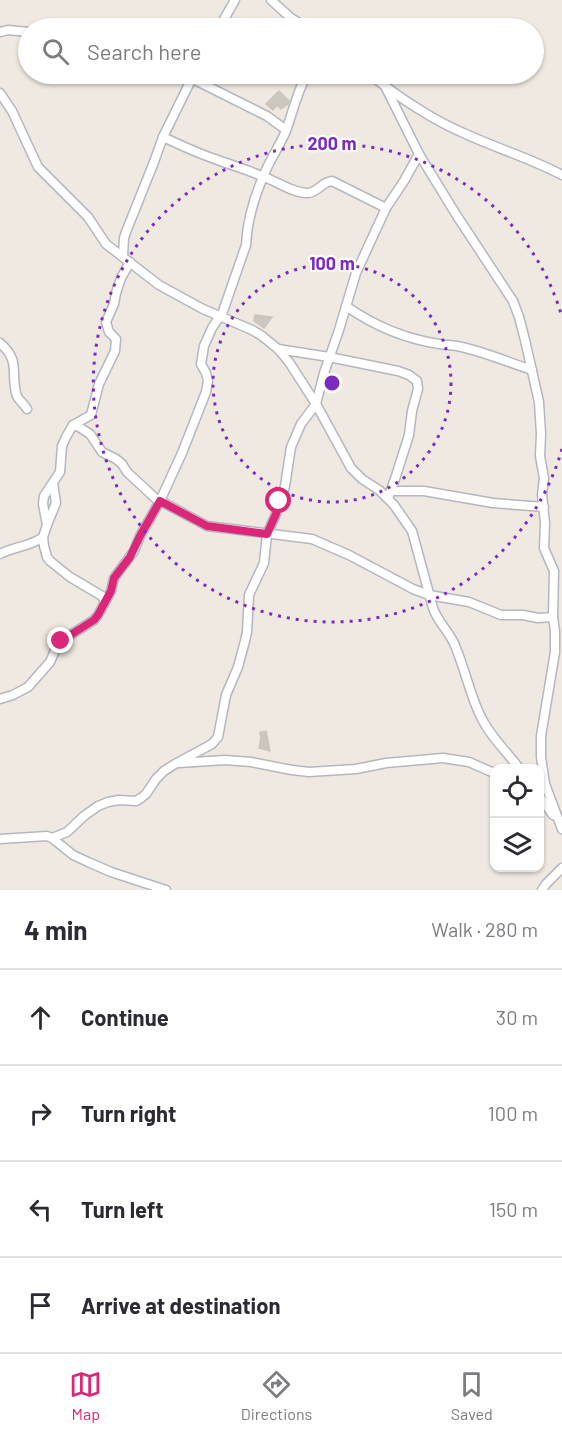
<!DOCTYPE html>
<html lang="en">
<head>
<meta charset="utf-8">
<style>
  body { margin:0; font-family:Barlow,sans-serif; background:#f7f7f7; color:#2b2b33 }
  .controls { position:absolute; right:18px; bottom:18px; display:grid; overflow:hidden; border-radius:12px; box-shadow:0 2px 4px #0004 }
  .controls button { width:54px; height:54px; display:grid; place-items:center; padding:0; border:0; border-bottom:2px solid #e1e1e2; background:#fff; color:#2b2b33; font:30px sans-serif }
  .stop { position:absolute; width:18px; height:18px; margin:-14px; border:4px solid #db2777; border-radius:50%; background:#fff }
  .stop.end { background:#db2777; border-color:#fff; box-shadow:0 2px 6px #0008 }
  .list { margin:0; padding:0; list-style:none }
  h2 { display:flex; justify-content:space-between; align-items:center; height:78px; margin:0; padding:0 24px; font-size:26px }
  h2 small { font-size:20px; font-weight:400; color:#7c7c81 }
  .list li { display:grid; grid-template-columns:39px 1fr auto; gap:18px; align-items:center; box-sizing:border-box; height:96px; padding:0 24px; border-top:2px solid #e1e1e2 }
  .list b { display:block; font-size:22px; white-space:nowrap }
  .list em { font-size:20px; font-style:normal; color:#7c7c81 }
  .icon { flex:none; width:33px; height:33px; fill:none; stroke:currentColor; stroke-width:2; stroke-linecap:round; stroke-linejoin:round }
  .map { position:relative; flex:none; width:562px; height:890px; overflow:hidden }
  .search { position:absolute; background:#fff; box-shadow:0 2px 4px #0004; left:18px; right:18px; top:18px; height:66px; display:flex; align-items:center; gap:15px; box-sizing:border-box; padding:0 21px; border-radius:33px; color:#7c7c81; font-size:22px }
  .sheet { height:462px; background:#fff }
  nav { display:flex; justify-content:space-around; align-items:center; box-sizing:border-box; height:84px; border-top:2px solid #e1e1e2; background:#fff; font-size:16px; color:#7c7c81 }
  nav a { display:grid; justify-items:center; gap:3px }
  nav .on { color:#db2777 }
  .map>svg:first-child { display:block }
  .building { fill:#cbc7bf; stroke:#cbc5ba; stroke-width:1.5 }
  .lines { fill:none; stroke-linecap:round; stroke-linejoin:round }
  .minor-casing { stroke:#b4b7c1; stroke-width:11 }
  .minor { stroke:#fff; stroke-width:8 }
  .route { stroke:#db2777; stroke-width:8 }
  .ring { fill:none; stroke:#7b2cbf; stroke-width:3; stroke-dasharray:3 6 }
  .centre { fill:#7b2cbf; stroke:#fff; stroke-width:3 }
  .ring-label { font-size:18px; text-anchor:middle; font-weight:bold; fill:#7b2cbf; stroke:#fff; stroke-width:4.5; stroke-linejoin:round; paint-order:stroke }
</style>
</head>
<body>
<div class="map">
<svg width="562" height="890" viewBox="0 0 562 890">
  <rect width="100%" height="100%" fill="#efe9e1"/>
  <!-- building -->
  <g class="building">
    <polygon points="279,91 289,101 288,104 281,109 277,105 273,110 266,104"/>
    <polygon points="255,315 272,317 264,328 254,321"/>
    <polygon points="266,731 270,751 259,748 261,738 260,732"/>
  </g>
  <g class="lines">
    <!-- minor casing -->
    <g class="minor-casing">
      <g id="minor">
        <polyline points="271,0 291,18 307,28"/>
        <polyline points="219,28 235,0"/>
        <polyline points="0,32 8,30 28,32"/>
        <polyline points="183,74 267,116 286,130"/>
        <path d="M 370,74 C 396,96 436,122 468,135 C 499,149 532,159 562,175"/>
        <polyline points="386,88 419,154 457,216 513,301 519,317 525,340 539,402 541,434 540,456 544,478 542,495 545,523 544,548 554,571 553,617 555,631 555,652 541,736 541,757 545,784 562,829"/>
        <path d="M 0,93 L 12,111 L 38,167 L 88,217 L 106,244 L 159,285 L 203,309 L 252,330 L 262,336 L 278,349 L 289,362 L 316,404 L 351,468 L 362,479 L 379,490 L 394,505 L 412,531 L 433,608 C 438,623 451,633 456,648 C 465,670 470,694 480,715 C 489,735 506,751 519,768"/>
        <path d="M 163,137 C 180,145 197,153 215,159 C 231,165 248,170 264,177 C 276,181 295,194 308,193 C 318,192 322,182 332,181 L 386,208"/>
        <polyline points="123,256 124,238 126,232 154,162 163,137 194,74"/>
        <path d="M 346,306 C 373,325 406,339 439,344 C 445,345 451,345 457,346 C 483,351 507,362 532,370"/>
        <path d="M 221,317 L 246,245 C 247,223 254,198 263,177 C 269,161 279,147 286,131 C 293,111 297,92 307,74"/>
        <path d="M 0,343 C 20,360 11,372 16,393 C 17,400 24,403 27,409"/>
        <polyline points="278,349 329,357 398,371 409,375 417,381 418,389 412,411 409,435 395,479 388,498"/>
        <polyline points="73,425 79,427 90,434 102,452 116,459 122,464 127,472 155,498 207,526 312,539 349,555 413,589 429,595 469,602 501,615 523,615 538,618 553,617"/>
        <polyline points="391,491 424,491 493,503 544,507"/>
        <polyline points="47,525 56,503 53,483"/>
        <path d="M 0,554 C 13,547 32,546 43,537"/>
        <polyline points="105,602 102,596 70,577 50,561 47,557 44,546 43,537 47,525 43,504 44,496 60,472 62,446 66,437 73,425 91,415 99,384 115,351 116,339 109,332 106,322 114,304 116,293 121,278 130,262"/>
        <polyline points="0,699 13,695 28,687 50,662 57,646 61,641 94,620 98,615 111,591 114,578 134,551 140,536 160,501 182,453 206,392 208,381 206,373 201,364 204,346 212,328 220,316"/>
        <polyline points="179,763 225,760 251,762 292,770 309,772 356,769 386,763 443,758 469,762 494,773"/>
        <polyline points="540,797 553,815"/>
        <polyline points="52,838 67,832 84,816 98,806 108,802 119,800 136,801 141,798 146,794 156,779 164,771 175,764 212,744 218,737 226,695 238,667 245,641 247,632 249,595 264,563 267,534 276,514 285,486 291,447 301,424 316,404 324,373 339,330 356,273 386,208 404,181 419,154"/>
        <polyline points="0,839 47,836 52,838 73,855 88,862 111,872 166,890"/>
        <polyline points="542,890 546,884 562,868"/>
      </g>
    </g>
    <!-- minor -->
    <use href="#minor" class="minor"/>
  </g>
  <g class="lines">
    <!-- route -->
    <polyline class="route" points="61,641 94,620 98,615 111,591 114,578 130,557 140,536 160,501 207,526 267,534 276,514 279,501"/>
  </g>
  <!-- distance rings -->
  <g class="ring">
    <circle cx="332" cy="383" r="119"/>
    <path d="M562 449A239 239 0 1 1 562 317"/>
  </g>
  <circle cx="332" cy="383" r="9" class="centre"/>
  <g class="ring-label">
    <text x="332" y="150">200 m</text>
    <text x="332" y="270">100 m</text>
  </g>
</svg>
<div class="controls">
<button><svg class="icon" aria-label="locate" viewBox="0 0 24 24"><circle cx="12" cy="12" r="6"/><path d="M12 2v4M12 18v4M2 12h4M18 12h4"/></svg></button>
<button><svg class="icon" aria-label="layers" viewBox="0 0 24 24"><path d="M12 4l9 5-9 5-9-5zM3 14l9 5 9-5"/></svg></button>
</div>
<div class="stop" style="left:279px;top:501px"></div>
<div class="stop end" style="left:61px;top:641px"></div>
<div class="search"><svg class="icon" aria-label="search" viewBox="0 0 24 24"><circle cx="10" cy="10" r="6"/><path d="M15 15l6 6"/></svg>Search here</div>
</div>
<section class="sheet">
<h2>4 min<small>Walk · 280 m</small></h2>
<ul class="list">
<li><svg class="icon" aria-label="ahead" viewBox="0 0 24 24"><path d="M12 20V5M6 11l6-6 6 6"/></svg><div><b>Continue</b></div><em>30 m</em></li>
<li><svg class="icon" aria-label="right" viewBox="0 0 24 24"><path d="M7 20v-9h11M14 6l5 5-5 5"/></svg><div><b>Turn right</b></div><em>100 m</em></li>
<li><svg class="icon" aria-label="left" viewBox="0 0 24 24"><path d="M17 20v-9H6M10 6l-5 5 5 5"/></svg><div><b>Turn left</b></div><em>150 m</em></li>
<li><svg class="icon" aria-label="arrive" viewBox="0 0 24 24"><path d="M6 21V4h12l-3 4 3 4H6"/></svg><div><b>Arrive at destination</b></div></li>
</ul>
</section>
<nav>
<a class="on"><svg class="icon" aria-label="map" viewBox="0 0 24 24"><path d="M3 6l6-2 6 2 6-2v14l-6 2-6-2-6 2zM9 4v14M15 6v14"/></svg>Map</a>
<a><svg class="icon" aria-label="directions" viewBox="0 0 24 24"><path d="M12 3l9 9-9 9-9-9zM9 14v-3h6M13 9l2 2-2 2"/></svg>Directions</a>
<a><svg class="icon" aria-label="saved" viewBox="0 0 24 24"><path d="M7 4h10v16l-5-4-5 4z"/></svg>Saved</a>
</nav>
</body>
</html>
